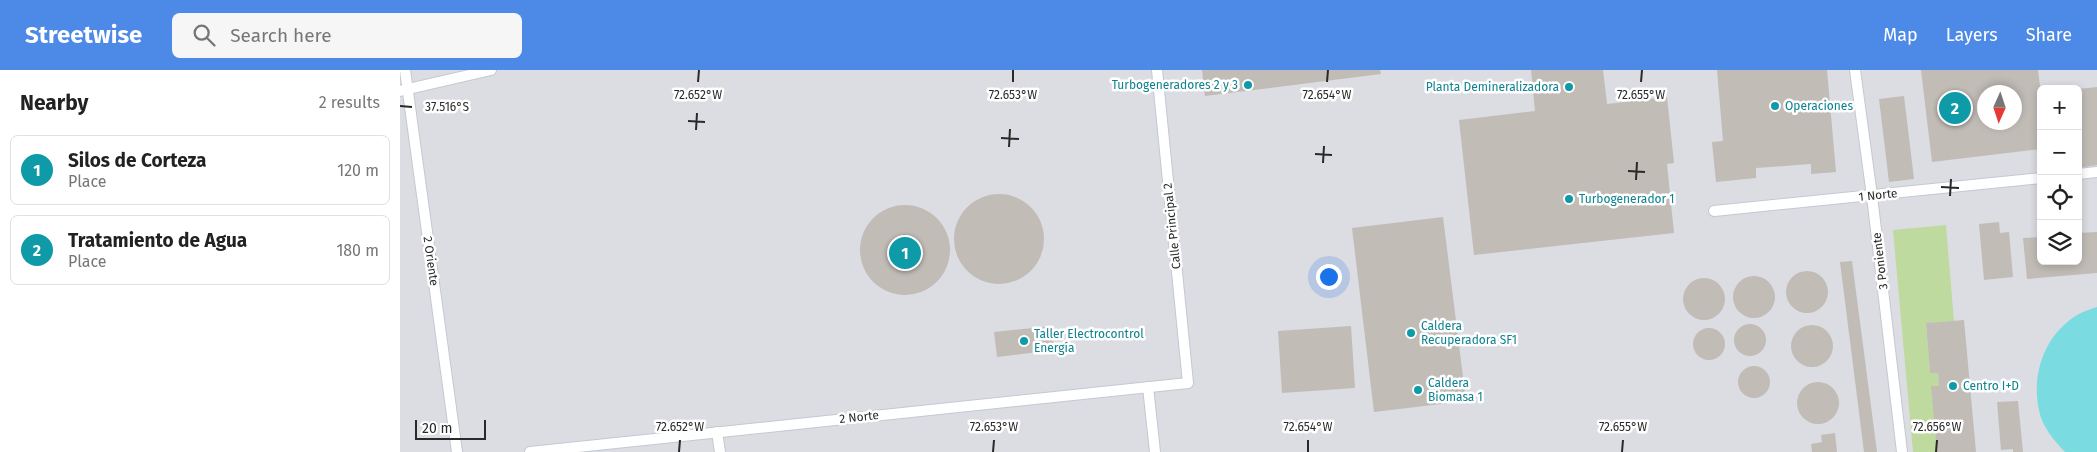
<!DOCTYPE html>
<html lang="en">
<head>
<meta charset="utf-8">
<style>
  body { margin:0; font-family:"Fira Sans",sans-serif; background:#f6f6f6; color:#222 }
  .controls { position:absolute; right:15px; top:15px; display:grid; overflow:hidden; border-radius:8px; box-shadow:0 2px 8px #0003 }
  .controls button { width:45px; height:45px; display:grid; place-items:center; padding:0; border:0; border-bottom:1px solid #e0e0e0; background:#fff; color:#222; font:25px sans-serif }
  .compass { position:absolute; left:1577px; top:15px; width:45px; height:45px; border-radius:50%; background:#fff; box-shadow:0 2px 8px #0003; rotate:183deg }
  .scale { position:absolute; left:15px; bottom:12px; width:71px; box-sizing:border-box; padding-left:5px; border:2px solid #292929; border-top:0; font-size:14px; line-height:18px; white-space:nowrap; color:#292929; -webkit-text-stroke:4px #fff; paint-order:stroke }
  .you { position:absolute; left:928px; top:206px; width:18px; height:18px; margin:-12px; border:4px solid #fff; border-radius:50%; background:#1a73e8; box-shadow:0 0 0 8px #1a73e833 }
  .badge { display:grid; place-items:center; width:32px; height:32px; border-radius:50%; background:#4d89e6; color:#fff; font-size:16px; font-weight:700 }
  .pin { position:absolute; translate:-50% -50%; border:2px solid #fff; box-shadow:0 1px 5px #0006 }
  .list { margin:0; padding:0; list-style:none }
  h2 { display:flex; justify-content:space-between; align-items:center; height:65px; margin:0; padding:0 20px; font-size:21px }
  h2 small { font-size:16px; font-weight:400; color:#767676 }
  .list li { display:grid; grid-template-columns:32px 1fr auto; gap:15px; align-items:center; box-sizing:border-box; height:70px; margin:0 10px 10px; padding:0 10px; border:1px solid #e0e0e0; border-radius:8px }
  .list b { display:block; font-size:19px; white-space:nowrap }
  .list p { margin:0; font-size:16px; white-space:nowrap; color:#767676 }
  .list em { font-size:16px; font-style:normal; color:#767676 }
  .icon { flex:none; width:28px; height:28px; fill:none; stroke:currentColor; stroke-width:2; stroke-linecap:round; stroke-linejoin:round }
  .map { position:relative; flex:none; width:1697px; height:382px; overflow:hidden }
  header { display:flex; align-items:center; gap:30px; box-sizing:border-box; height:70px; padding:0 25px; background:#4d89e6; color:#fff }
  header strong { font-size:24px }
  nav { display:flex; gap:28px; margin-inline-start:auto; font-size:18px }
  .search { width:350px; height:45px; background:#f6f6f6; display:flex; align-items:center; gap:12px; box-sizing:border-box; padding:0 18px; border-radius:8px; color:#767676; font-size:19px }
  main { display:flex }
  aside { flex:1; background:#fff }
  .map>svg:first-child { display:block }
  .industrial { fill:#dcdce3; fill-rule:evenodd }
  .green { fill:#bfda9e }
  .water { fill:#7adbe1 }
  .building { fill:#c2bcb7; fill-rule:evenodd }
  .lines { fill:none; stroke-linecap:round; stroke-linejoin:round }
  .service-casing { stroke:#c4c9d1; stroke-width:12 }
  .service { stroke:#fff; stroke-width:10 }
  .ticks { fill:none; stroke:#292929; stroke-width:2 }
  .culture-dot { fill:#0f9aa8; stroke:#fff; stroke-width:2 }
  .labels { text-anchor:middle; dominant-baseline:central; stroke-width:5; stroke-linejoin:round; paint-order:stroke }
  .culture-label { font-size:12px; fill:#0d838f; stroke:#fff; text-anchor:start }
  .street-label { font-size:12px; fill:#292929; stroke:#fff }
  .ticks-label { font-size:12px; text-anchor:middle; fill:#292929; stroke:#fff; stroke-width:5; stroke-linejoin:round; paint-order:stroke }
</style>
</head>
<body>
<header>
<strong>Streetwise</strong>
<div class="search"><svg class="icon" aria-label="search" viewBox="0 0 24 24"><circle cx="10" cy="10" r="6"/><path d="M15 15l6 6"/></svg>Search here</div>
<nav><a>Map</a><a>Layers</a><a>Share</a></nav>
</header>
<main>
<aside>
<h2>Nearby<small>2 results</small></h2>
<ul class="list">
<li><span class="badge" style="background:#0f9aa8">1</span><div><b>Silos de Corteza</b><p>Place</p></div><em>120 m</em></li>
<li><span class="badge" style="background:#0f9aa8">2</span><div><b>Tratamiento de Agua</b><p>Place</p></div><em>180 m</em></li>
</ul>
</aside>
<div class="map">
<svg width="1697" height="382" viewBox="0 0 1697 382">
  <rect width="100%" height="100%" fill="#e9e1dc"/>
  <!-- industrial -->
  <path class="industrial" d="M 0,0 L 1697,0 L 1697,382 L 0,382 ZM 1641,19 L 1678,19 L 1678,191 L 1641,191 ZM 1584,22 L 1614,22 L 1614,52 L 1584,52 Z"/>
  <!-- green -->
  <polygon class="green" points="1546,155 1554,251 1526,253 1530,303 1538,303 1539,316 1532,316 1537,382 1513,382 1493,160"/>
  <!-- water -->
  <path class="water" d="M 1697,237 L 1697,382 L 1665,382 C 1654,370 1642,357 1639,340 C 1631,304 1645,263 1679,244 C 1684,241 1691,239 1697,237 Z"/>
  <!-- building -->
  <g class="building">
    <polygon points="802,0 980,0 981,4 805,26"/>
    <polygon points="1131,0 1203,0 1207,34 1267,27 1274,93 1267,94 1274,163 1074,185 1059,50 1135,41"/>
    <polygon points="1317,0 1427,0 1436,102 1411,104 1411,94 1356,98 1356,108 1316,112 1312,72 1323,71"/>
    <path d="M 1521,0 L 1638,0 L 1641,24 L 1641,79 L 1532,92 ZM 1584,22 L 1614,22 L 1614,52 L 1584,52 Z"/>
    <polygon points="1697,17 1697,95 1678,98 1678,19"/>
    <polygon points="1504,26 1514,109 1489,112 1479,29"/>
    <circle cx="599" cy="169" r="45"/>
    <circle cx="505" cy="180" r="45"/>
    <polygon points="1043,147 1066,331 974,342 952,158"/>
    <polygon points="1599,152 1600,163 1609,162 1613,207 1584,210 1579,154"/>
    <polygon points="1697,162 1697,203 1627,209 1623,168 1641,167 1641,191 1678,191 1678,163"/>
    <polygon points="1452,191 1477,382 1464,382 1440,192"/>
    <circle cx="1407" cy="222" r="21"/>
    <circle cx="1354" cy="227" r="21"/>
    <circle cx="1304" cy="229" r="21"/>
    <polygon points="1564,250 1576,382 1537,382 1531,316 1539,316 1538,303 1530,303 1526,253"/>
    <circle cx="1350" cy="270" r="16"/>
    <circle cx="1412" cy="276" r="21"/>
    <polygon points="652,256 654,280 597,287 594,262"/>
    <polygon points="951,256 955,318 882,323 878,261"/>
    <circle cx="1309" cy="274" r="16"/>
    <circle cx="1354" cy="312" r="16"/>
    <circle cx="1418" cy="333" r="21"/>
    <polygon points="1618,331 1623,382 1613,382 1613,379 1601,380 1597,332"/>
    <polygon points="1435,363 1437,382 1412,382 1411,374 1422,372 1421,365"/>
  </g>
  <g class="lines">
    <!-- service casing -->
    <g class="service-casing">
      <g id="service">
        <polyline points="5,0 57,382"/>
        <polyline points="1455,0 1472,126 1502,382"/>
        <polyline points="0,21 91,0"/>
        <polyline points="1678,104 1697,102"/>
        <polyline points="1314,141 1641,108"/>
        <polyline points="748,317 755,382"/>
        <polyline points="317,362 320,382"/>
        <polyline points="130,382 788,313 757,0"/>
      </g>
    </g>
    <!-- service -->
    <use href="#service" class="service"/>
  </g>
  <!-- ticks -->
  <path class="ticks" d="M 298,12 L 299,0M 613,12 L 613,0M 927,12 L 928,0M 1241,12 L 1242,0M 0,36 L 12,37M 288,51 L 305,52M 296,60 L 297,43M 601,68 L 619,69M 609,77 L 610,59M 915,84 L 932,85M 923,93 L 924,76M 1228,101 L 1245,102M 1236,110 L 1237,92M 1541,117 L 1559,118M 1550,126 L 1551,109M 279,382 L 280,370M 593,382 L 594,370M 908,382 L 908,370M 1222,382 L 1223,370M 1536,382 L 1537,370"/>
  <!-- markers -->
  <g class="culture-dot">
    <circle cx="848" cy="15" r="5"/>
    <circle cx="1169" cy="17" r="5"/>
    <circle cx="1375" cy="36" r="5"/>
    <circle cx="1169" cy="129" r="5"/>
    <circle cx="1011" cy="263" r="5"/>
    <circle cx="624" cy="271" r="5"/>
    <circle cx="1553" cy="316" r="5"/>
    <circle cx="1018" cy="320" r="5"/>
  </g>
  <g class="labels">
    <!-- culture labels -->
    <g class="culture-label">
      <text x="838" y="15" text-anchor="end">Turbogeneradores 2 y 3</text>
      <text x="1159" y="17" text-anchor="end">Planta Demineralizadora</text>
      <text x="1385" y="36">Operaciones</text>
      <text x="1179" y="129">Turbogenerador 1</text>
      <text x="1021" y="256">Caldera<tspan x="1021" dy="14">Recuperadora SF1</tspan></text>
      <text x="634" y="264">Taller Electrocontrol<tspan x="634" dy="14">Energía</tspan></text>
      <text x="1028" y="313">Caldera<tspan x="1028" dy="14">Biomasa 1</tspan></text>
      <text x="1563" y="316">Centro I+D</text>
    </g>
    <!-- street labels -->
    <g class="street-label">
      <text transform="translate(1478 125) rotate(-6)">1 Norte</text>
      <text transform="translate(772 156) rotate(-96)">Calle Principal 2</text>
      <text transform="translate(31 191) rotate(82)">2 Oriente</text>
      <text transform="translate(1480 191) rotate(-97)">3 Poniente</text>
      <text transform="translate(459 347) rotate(-6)">2 Norte</text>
    </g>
  </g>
  <g class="ticks-label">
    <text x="298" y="29">72.652°W</text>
    <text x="613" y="29">72.653°W</text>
    <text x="927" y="29">72.654°W</text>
    <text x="1241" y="29">72.655°W</text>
    <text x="47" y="41">37.516°S</text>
    <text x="280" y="361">72.652°W</text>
    <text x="594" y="361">72.653°W</text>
    <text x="908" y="361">72.654°W</text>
    <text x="1223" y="361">72.655°W</text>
    <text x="1537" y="361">72.656°W</text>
  </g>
</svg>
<div class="controls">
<button>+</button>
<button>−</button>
<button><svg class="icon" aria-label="locate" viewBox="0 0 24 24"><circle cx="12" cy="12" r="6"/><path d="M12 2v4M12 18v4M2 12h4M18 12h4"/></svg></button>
<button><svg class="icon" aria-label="layers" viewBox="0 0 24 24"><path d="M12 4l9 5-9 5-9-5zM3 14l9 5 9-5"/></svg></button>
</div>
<svg class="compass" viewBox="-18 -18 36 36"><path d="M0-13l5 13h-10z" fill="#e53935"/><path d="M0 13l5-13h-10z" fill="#767676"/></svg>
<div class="scale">20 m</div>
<div class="you"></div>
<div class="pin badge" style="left:505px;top:183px;background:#0f9aa8">1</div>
<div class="pin badge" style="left:1555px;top:38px;background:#0f9aa8">2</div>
</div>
</main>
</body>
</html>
